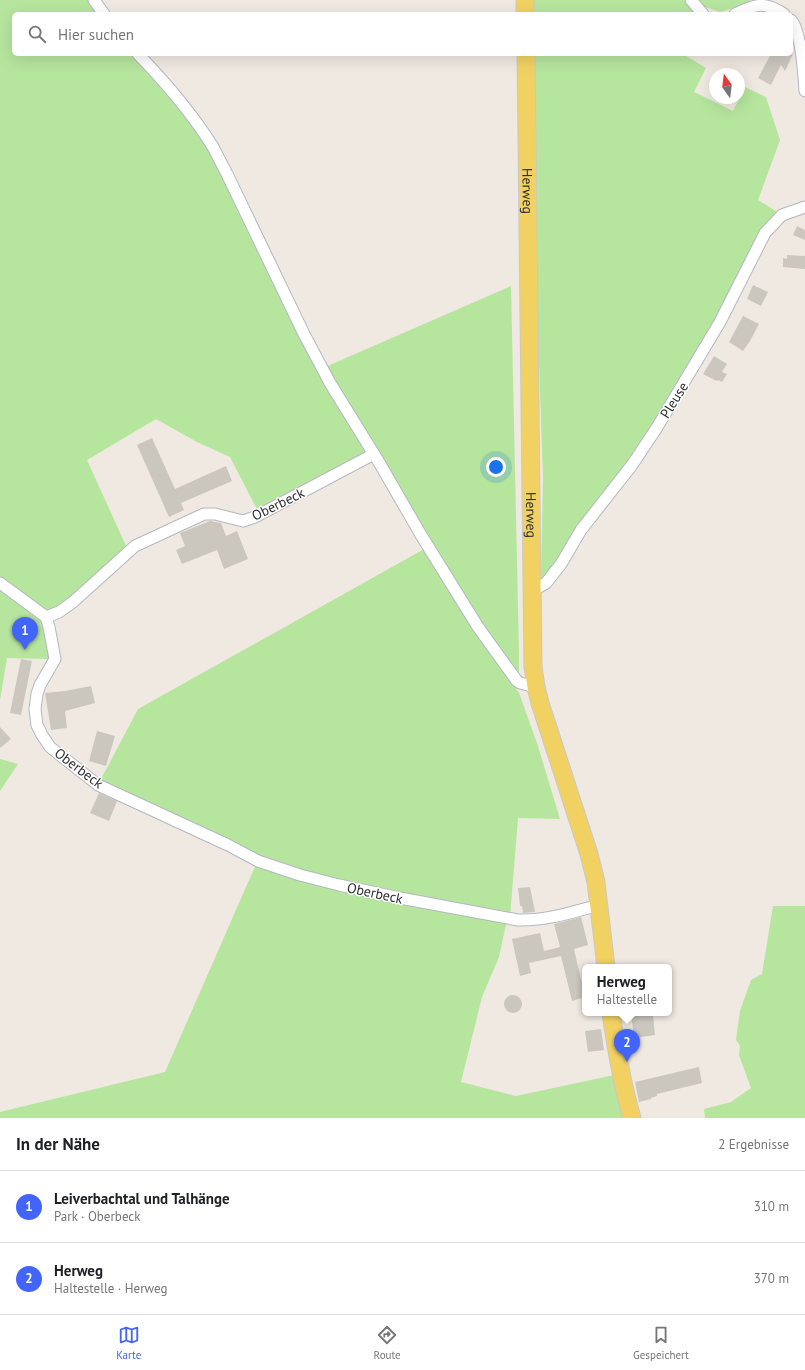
<!DOCTYPE html>
<html lang="de">
<head>
<meta charset="utf-8">
<style>
  body { margin:0; font-family:"PT Sans",sans-serif; background:#f6f6f6; color:#202124 }
  .compass { position:absolute; left:709px; top:68px; width:36px; height:36px; border-radius:50%; background:#fff; box-shadow:0 4px 16px #0002; rotate:346deg }
  .you { position:absolute; left:496px; top:467px; width:14px; height:14px; margin:-10px; border:3px solid #fff; border-radius:50%; background:#1a73e8; box-shadow:0 0 0 6px #1a73e833 }
  .badge { display:grid; place-items:center; width:26px; height:26px; border-radius:50%; background:#4264fb; color:#fff; font-size:13px; font-weight:700 }
  .pin { position:absolute; translate:-50% -33px; filter:drop-shadow(0 1px 2px #0008) }
  .pin::after { content:''; position:absolute; top:21px; width:14px; height:12px; background:inherit; clip-path:polygon(0 0,100% 0,50% 100%) }
  .popup { position:absolute; left:582px; top:964px; width:90px; height:52px; box-sizing:border-box; display:grid; place-content:center; border-radius:6px; background:#fff; filter:drop-shadow(0 1px 3px #0005); font-size:13px; white-space:nowrap; color:#757577 }
  .popup b { font-size:15px; color:#202124 }
  .popup::after { content:''; position:absolute; left:50%; top:100%; margin-left:-8px; border:8px solid transparent; border-top-color:#fff }
  .list { margin:0; padding:0; list-style:none }
  h2 { display:flex; justify-content:space-between; align-items:center; height:52px; margin:0; padding:0 16px; font-size:17px }
  h2 small { font-size:13px; font-weight:400; color:#757577 }
  .list li { display:grid; grid-template-columns:26px 1fr auto; gap:12px; align-items:center; box-sizing:border-box; height:72px; padding:0 16px; border-top:1px solid #e0e0e0 }
  .list b { display:block; font-size:15px; white-space:nowrap }
  .list p { margin:0; font-size:13px; white-space:nowrap; color:#757577 }
  .list em { font-size:13px; font-style:normal; color:#757577 }
  .icon { flex:none; width:22px; height:22px; fill:none; stroke:currentColor; stroke-width:2; stroke-linecap:round; stroke-linejoin:round }
  .map { position:relative; flex:none; width:805px; height:1118px; overflow:hidden }
  .search { position:absolute; background:#fff; box-shadow:0 4px 16px #0002; left:12px; right:12px; top:12px; height:44px; display:flex; align-items:center; gap:10px; box-sizing:border-box; padding:0 14px; border-radius:6px; color:#757577; font-size:15px }
  .sheet { height:196px; background:#fff }
  nav { display:flex; justify-content:space-around; align-items:center; box-sizing:border-box; height:56px; border-top:1px solid #e0e0e0; background:#fff; font-size:11px; color:#757577 }
  nav a { display:grid; justify-items:center; gap:2px }
  nav .on { color:#4264fb }
  .map>svg:first-child { display:block }
  .green { fill:#b6e59e }
  .building { fill:#cbc7bf }
  .lines { fill:none; stroke-linecap:round; stroke-linejoin:round }
  .street-casing { stroke:#b4b7c1; stroke-width:13 }
  .primary-casing { stroke:#c9c9c9; stroke-width:19 }
  .street { stroke:#fff; stroke-width:11 }
  .primary { stroke:#f2d163; stroke-width:17 }
  .labels { text-anchor:middle; dominant-baseline:central; stroke-width:3; stroke-linejoin:round; paint-order:stroke }
  .street-label { font-size:14px; fill:#2e2e2e; stroke:#fff }
</style>
</head>
<body>
<div class="map">
<svg width="805" height="1118" viewBox="0 0 805 1118">
  <rect width="100%" height="100%" fill="#efe9e1"/>
  <!-- green -->
  <g class="green">
    <polygon points="0,0 90,0 100,14 14,14 14,54 136,54 200,132 368,454 259,513 230,457 197,442 156,419 87,460 127,548 51,615 0,580"/>
    <polygon points="534,0 690,0 695,6 692,14 534,14"/>
    <polygon points="693,0 750,0 749,3 720,12 696,4"/>
    <polygon points="535,54 683,54 706,68 694,92 733,111 745,87 766,97 780,140 758,200 781,214 684,381 558,563 545,578 541,580 543,478 534,217"/>
    <polygon points="511,286 519,654 519,675 486,636 323,368"/>
    <polygon points="426,548 481,637 519,693 537,743 560,819 518,818 510,917 401,897 258,859 99,783 138,709"/>
    <polygon points="0,586 45,622 50,659 7,658 0,700"/>
    <polygon points="0,759 18,764 0,791"/>
    <polygon points="257,862 507,920 499,957 482,997 461,1082 516,1096 619,1074 630,1118 0,1118 0,1112 165,1072"/>
    <polygon points="773,906 805,906 805,1118 705,1118 704,1109 731,1102 751,1088 739,1055 740,1046 736,1040 740,1011 751,980 762,974"/>
  </g>
  <!-- building -->
  <g class="building">
    <polygon points="771,54 793,54 785,71 781,65 771,85 758,78"/>
    <polygon points="797,226 805,230 805,240 793,235"/>
    <polygon points="787,255 805,256 805,269 783,267 783,258 787,259"/>
    <polygon points="753,285 768,292 761,306 747,299"/>
    <polygon points="743,316 759,324 750,341 743,351 729,342"/>
    <polygon points="714,356 727,364 722,372 727,374 722,382 718,380 717,381 703,374"/>
    <polygon points="152,438 175,489 226,466 232,481 181,503 184,510 169,517 137,445"/>
    <polygon points="210,521 221,523 226,536 237,531 248,559 224,569 217,550 182,564 176,550 185,546 180,533"/>
    <polygon points="21,659 32,661 21,715 10,713"/>
    <polygon points="91,686 95,703 65,711 67,728 51,730 45,693 65,691"/>
    <polygon points="0,727 11,739 0,748"/>
    <polygon points="97,731 115,736 106,766 89,761"/>
    <polygon points="99,793 117,801 109,821 90,813"/>
    <polygon points="530,887 535,912 523,913 522,906 520,906 518,888"/>
    <polygon points="581,917 588,945 574,949 585,997 572,1001 561,956 529,963 531,973 520,976 512,939 540,933 544,951 560,947 554,924"/>
    <circle cx="513" cy="1004" r="9"/>
    <polygon points="631,1013 646,1013 646,1016 653,1016 655,1035 634,1038"/>
    <polygon points="601,1029 604,1050 588,1052 585,1031"/>
    <polygon points="699,1067 702,1083 657,1094 657,1096 651,1098 651,1099 639,1102 635,1082"/>
  </g>
  <g class="lines">
    <!-- street casing -->
    <g class="street-casing">
      <g id="street">
        <polyline points="94,0 104,14"/>
        <polyline points="691,0 703,14"/>
        <path d="M 735,14 C 756,4 764,1 784,14"/>
        <path d="M 791,20 C 801,30 804,75 805,91"/>
        <path d="M 138,54 C 166,83 192,113 213,147 L 227,174 L 304,334 L 330,383 L 380,464 L 421,535 L 478,627 L 517,681 L 520,683 L 536,687"/>
        <path d="M 374,454 L 255,517 L 243,521 L 215,514 L 204,514 L 135,546 L 73,602 L 59,612 L 46,617 L 49,627 L 55,659 L 40,685 L 37,694 L 35,709 L 37,725 L 42,735 L 50,747 L 98,785 L 228,845 L 258,861 L 300,875 L 339,885 L 400,898 L 518,920 C 546,921 573,912 599,905"/>
        <polyline points="0,583 46,617"/>
        <polyline points="532,591 546,583 561,564 581,530 632,465 656,429 720,322 765,233 782,215 805,207"/>
      </g>
    </g>
    <!-- primary casing -->
    <g class="primary-casing">
      <g id="primary">
        <polyline points="525,0 525,14"/>
        <path id="s1" d="M 526,54 L 533,667 L 536,687 L 540,703 L 589,854 L 596,882 L 606,967"/>
        <path d="M 611,1013 C 616,1048 622,1084 632,1118"/>
      </g>
    </g>
    <!-- street -->
    <use href="#street" class="street"/>
    <!-- primary -->
    <use href="#primary" class="primary"/>
  </g>
  <g class="labels">
    <!-- street labels -->
    <g class="street-label">
      <text stroke="none"><textPath href="#s1" startOffset="137">Herweg</textPath></text>
      <text transform="translate(674 400) rotate(-58)">Pleuse</text>
      <text transform="translate(278 504) rotate(-26)">Oberbeck</text>
      <text stroke="none"><textPath href="#s1" startOffset="461">Herweg</textPath></text>
      <text transform="translate(79 768) rotate(37)">Oberbeck</text>
      <text transform="translate(375 893) rotate(12)">Oberbeck</text>
    </g>
  </g>
</svg>
<svg class="compass" viewBox="-18 -18 36 36"><path d="M0-13l5 13h-10z" fill="#e53935"/><path d="M0 13l5-13h-10z" fill="#757577"/></svg>
<div class="you"></div>
<div class="pin badge" style="left:25px;top:650px">1</div>
<div class="pin badge" style="left:627px;top:1062px">2</div>
<div class="popup"><b>Herweg</b>Haltestelle</div>
<div class="search"><svg class="icon" aria-label="search" viewBox="0 0 24 24"><circle cx="10" cy="10" r="6"/><path d="M15 15l6 6"/></svg>Hier suchen</div>
</div>
<section class="sheet">
<h2>In der Nähe<small>2 Ergebnisse</small></h2>
<ul class="list">
<li><span class="badge">1</span><div><b>Leiverbachtal und Talhänge</b><p>Park · Oberbeck</p></div><em>310 m</em></li>
<li><span class="badge">2</span><div><b>Herweg</b><p>Haltestelle · Herweg</p></div><em>370 m</em></li>
</ul>
</section>
<nav>
<a class="on"><svg class="icon" aria-label="map" viewBox="0 0 24 24"><path d="M3 6l6-2 6 2 6-2v14l-6 2-6-2-6 2zM9 4v14M15 6v14"/></svg>Karte</a>
<a><svg class="icon" aria-label="directions" viewBox="0 0 24 24"><path d="M12 3l9 9-9 9-9-9zM9 14v-3h6M13 9l2 2-2 2"/></svg>Route</a>
<a><svg class="icon" aria-label="saved" viewBox="0 0 24 24"><path d="M7 4h10v16l-5-4-5 4z"/></svg>Gespeichert</a>
</nav>
</body>
</html>
